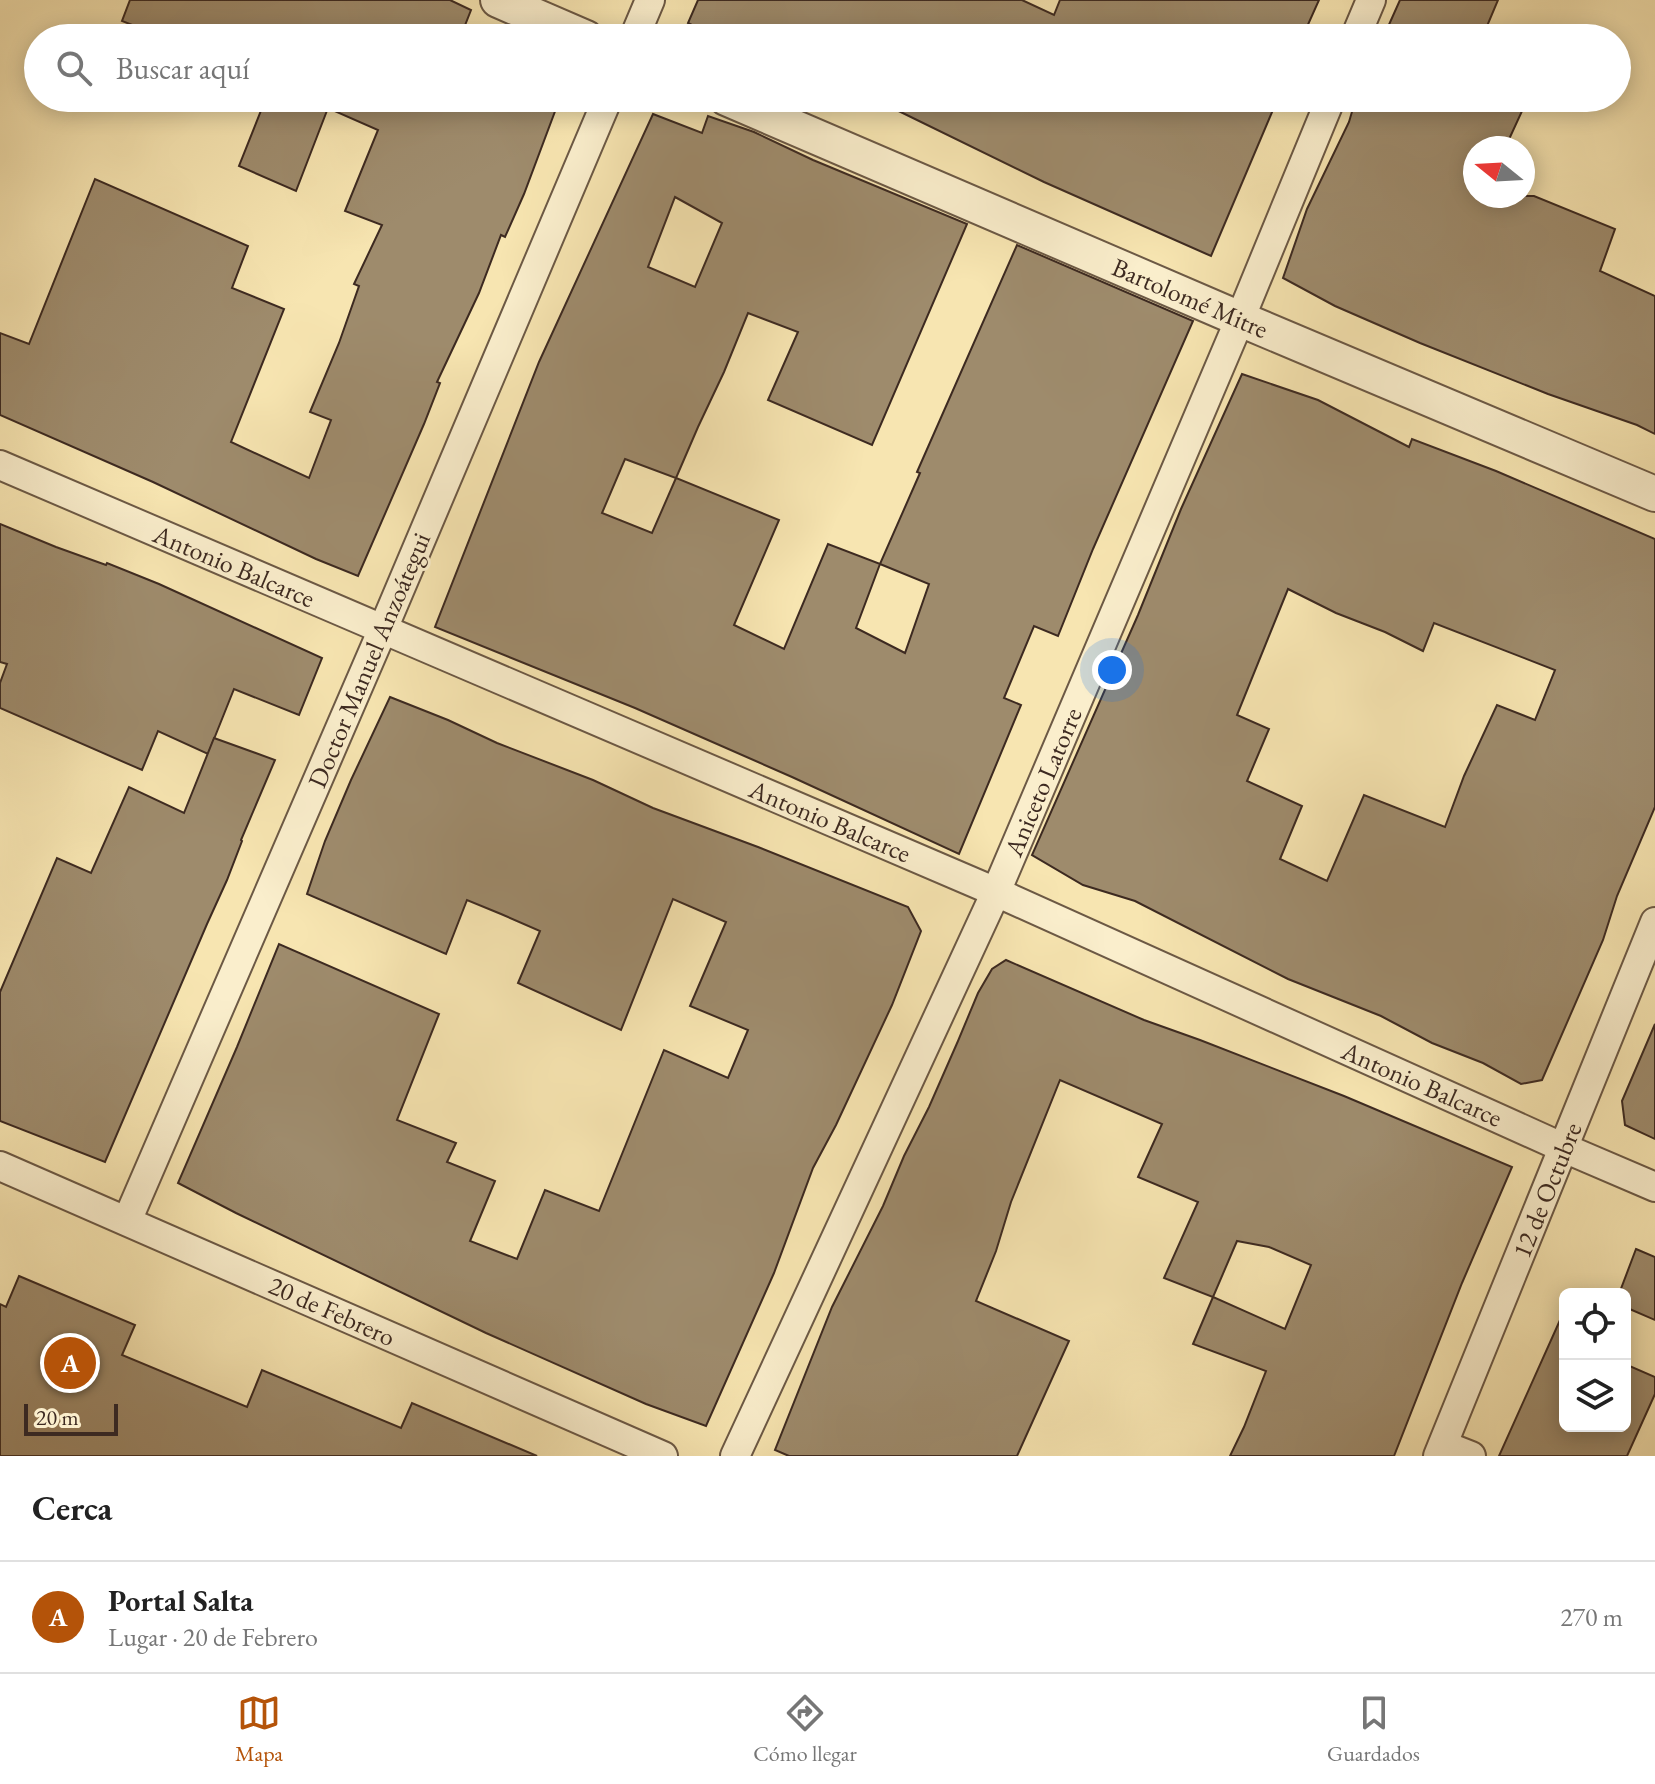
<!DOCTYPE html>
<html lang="es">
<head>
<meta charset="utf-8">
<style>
  body { margin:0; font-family:"EB Garamond",serif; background:#f2f2f2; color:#222 }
  .controls { position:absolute; right:24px; bottom:24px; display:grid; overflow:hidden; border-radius:12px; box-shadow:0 4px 20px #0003 }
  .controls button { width:72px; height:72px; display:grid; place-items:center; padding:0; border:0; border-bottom:2px solid #e0e0e0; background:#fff; color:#222; font:40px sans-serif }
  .compass { position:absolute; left:1463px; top:136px; width:72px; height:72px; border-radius:50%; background:#fff; box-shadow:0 4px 20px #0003; rotate:288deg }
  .scale { position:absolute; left:24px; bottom:20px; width:94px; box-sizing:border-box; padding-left:8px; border:4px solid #3d2a21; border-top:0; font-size:22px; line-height:28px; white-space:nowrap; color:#3d2a21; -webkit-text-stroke:6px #faeecc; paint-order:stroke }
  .you { position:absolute; left:1112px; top:670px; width:28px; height:28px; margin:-20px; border:6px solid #fff; border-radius:50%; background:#1a73e8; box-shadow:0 0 0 12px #1a73e833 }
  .badge { display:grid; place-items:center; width:52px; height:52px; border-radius:50%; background:#b45309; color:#fff; font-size:26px; font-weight:700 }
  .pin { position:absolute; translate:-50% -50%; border:4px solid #fff; box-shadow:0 2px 8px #0006 }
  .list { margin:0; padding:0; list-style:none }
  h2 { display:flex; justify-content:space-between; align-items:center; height:104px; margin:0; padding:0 32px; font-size:34px }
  h2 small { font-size:26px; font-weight:400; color:#767676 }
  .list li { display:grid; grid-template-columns:52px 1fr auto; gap:24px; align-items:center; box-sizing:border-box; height:112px; padding:0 32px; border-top:2px solid #e0e0e0 }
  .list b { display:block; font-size:30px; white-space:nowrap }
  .list p { margin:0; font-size:26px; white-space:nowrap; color:#767676 }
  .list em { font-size:26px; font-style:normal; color:#767676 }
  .icon { flex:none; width:44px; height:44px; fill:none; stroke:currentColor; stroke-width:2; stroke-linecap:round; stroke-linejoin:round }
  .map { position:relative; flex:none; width:1655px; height:1456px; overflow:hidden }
  .search { position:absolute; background:#fff; box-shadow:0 4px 20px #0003; left:24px; right:24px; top:24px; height:88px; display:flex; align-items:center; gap:20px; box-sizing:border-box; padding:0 28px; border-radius:44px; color:#767676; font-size:30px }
  .sheet { height:216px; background:#fff }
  nav { display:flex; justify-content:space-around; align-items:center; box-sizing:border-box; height:112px; border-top:2px solid #e0e0e0; background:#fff; font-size:22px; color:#767676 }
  nav a { display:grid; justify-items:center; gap:4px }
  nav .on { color:#b45309 }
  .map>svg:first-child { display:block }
  .building { fill:#9e8b6c; stroke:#3d2a21; stroke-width:2; fill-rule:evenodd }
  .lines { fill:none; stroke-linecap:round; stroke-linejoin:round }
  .minor-casing { stroke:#6c5945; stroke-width:32 }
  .tertiary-casing { stroke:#6c5945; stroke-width:38 }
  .minor { stroke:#faeecc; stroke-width:28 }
  .tertiary { stroke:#faeecc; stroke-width:34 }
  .labels { text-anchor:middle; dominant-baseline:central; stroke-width:6; stroke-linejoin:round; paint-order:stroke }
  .street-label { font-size:26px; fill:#3d2a21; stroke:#faeecc }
</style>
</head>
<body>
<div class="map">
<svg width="1655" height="1456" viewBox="0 0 1655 1456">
  <rect width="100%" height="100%" fill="#f7e5b1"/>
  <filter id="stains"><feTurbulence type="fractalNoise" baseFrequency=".0025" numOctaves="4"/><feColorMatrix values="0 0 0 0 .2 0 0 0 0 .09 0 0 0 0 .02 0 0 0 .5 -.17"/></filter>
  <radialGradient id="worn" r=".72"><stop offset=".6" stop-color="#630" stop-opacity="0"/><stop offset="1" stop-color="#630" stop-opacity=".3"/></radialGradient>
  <!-- building -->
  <g class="building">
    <polygon points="130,0 450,0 471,10 460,38 165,38 122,21"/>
    <polygon points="698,0 1022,0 1054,15 1060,0 1319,0 1302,38 717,38 688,23"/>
    <polygon points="1400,0 1498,0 1482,38 1383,38"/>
    <polygon points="266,98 560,98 524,194 505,237 501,235 479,293 437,382 440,383 424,424 358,576 316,559 153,482 0,415 0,333 29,344 95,179 248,246 232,288 284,309 231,442 309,478 331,420 310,412 339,343 359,286 354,284 382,225 345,211 378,130 328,108 296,191 239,166"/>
    <polygon points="872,98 1278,98 1211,256 1044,182"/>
    <polygon points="1356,98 1528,98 1505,148 1475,148 1475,196 1534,196 1615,229 1600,271 1655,296 1655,434 1637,425 1548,394 1420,343 1335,306 1283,278 1307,209 1349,122"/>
    <path d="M 653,114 L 702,133 L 708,116 L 754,132 L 813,160 L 967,224 L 872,445 L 768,400 L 798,332 L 748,313 L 724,372 L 698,427 L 676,478 L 779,520 L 734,625 L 784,649 L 828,544 L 880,564 L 920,473 L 917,472 L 1017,245 L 1193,321 L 1093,549 L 1058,636 L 1034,626 L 1004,698 L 1021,705 L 959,854 L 792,777 L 635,708 L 435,627 L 539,362 ZM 675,197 L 722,223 L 695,287 L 648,267 ZM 625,459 L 676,478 L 652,533 L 602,513 ZM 880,564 L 929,584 L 905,653 L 856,628 Z"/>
    <path d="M 1242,374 L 1318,400 L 1409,447 L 1412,439 L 1496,471 L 1655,539 L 1655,807 L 1617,896 L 1603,940 L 1542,1080 L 1521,1084 L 1483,1063 L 1432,1043 L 1381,1016 L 1288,979 L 1135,901 L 1083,885 L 1032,855 L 1138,615 L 1181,509 ZM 1288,589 L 1336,613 L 1385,632 L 1423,651 L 1434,623 L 1555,670 L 1535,720 L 1497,705 L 1464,776 L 1445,827 L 1364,795 L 1327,881 L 1280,859 L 1302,806 L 1247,781 L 1269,729 L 1237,715 Z"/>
    <polygon points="0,524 56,547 106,565 107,563 159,584 322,658 299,715 234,689 208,754 158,731 142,770 0,708 0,683 7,664 0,662"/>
    <polygon points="390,697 448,720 497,743 593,780 653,808 758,847 908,907 921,931 892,1005 836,1125 813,1168 774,1273 706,1426 646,1404 486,1333 236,1213 178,1183 237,1047 279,944 439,1014 397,1120 456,1143 447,1162 495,1181 470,1241 517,1259 545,1190 599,1211 664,1050 728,1078 748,1030 690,1006 726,922 673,899 621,1030 518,983 540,931 501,914 467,900 446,954 307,894 325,841 351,780"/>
    <polygon points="214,738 275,760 241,840 242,841 227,880 207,924 105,1162 0,1121 0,992 57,858 91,873 129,787 184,813"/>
    <path d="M 1006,960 L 1144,1020 L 1200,1040 L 1344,1096 L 1512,1167 L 1462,1283 L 1394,1456 L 1230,1456 L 1244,1427 L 1266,1371 L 1193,1344 L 1213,1297 L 1164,1278 L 1198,1202 L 1138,1177 L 1162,1124 L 1060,1080 L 1011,1202 L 996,1251 L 976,1301 L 1069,1341 L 1017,1456 L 789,1456 L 775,1450 L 832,1307 L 883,1206 L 904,1156 L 929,1107 L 958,1041 L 978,993 L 992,969 ZM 1237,1241 L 1269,1247 L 1311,1265 L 1285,1329 L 1213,1297 Z"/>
    <polygon points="1655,1024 1655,1139 1625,1125 1622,1101"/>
    <polygon points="1636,1249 1655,1257 1655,1320 1625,1307 1625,1294 1619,1294"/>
    <polygon points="19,1276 135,1325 122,1355 247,1407 262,1370 401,1428 412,1403 537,1456 0,1456 0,1304 6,1307"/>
    <polygon points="1565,1309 1565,1426 1625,1426 1625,1364 1655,1377 1655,1394 1627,1456 1499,1456"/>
  </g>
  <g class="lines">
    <!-- minor casing -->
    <g class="minor-casing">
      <g id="minor">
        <polyline points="634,38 650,0"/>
        <polyline points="1355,38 1371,0"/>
        <polyline points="0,465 996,892 1564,1148 1655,1187"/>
        <polyline points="0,1166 663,1456"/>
        <polyline points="127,1221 383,629 608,98"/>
        <polyline points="1443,1445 1471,1456"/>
        <polyline points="735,1456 996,892 1240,319 1331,98"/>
        <polyline points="1438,1456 1655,922"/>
      </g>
    </g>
    <!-- tertiary casing -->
    <g class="tertiary-casing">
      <g id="tertiary">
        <polyline points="498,0 586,38"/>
        <polyline points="726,98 1240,319 1655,494"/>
      </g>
    </g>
    <!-- minor -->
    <use href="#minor" class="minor"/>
    <!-- tertiary -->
    <use href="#tertiary" class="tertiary"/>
  </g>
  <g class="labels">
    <!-- street labels -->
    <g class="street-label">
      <text transform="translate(1190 298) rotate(23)">Bartolomé Mitre</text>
      <text transform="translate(234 566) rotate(23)">Antonio Balcarce</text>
      <text transform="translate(369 660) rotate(-67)">Doctor Manuel Anzoátegui</text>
      <text transform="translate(1043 782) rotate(-67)">Aniceto Latorre</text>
      <text transform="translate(830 821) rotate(23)">Antonio Balcarce</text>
      <text transform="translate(1422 1084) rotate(24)">Antonio Balcarce</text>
      <text transform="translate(1547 1190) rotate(-68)">12 de Octubre</text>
      <text transform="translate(332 1311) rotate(24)">20 de Febrero</text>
    </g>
  </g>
  <rect width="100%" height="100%" filter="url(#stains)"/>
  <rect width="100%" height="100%" fill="url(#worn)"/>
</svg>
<div class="controls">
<button><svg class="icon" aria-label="locate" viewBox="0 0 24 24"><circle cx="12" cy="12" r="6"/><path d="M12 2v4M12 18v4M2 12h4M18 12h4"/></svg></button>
<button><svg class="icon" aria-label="layers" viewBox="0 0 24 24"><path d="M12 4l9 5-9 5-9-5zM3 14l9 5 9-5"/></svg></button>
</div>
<svg class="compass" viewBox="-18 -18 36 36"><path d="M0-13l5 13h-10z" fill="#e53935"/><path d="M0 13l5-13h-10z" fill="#767676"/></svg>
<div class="scale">20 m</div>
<div class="you"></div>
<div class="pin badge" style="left:70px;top:1363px">A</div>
<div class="search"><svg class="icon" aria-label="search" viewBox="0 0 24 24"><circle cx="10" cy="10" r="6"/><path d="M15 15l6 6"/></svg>Buscar aquí</div>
</div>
<section class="sheet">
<h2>Cerca<small></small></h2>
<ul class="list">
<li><span class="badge">A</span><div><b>Portal Salta</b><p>Lugar · 20 de Febrero</p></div><em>270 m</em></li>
</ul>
</section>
<nav>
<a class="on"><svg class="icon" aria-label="map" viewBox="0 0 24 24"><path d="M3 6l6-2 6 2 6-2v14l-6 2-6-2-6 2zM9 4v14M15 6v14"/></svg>Mapa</a>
<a><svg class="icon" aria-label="directions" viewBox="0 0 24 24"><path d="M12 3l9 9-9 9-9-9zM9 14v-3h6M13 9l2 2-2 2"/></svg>Cómo llegar</a>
<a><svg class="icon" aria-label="saved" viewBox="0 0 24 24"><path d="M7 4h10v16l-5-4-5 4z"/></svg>Guardados</a>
</nav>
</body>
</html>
